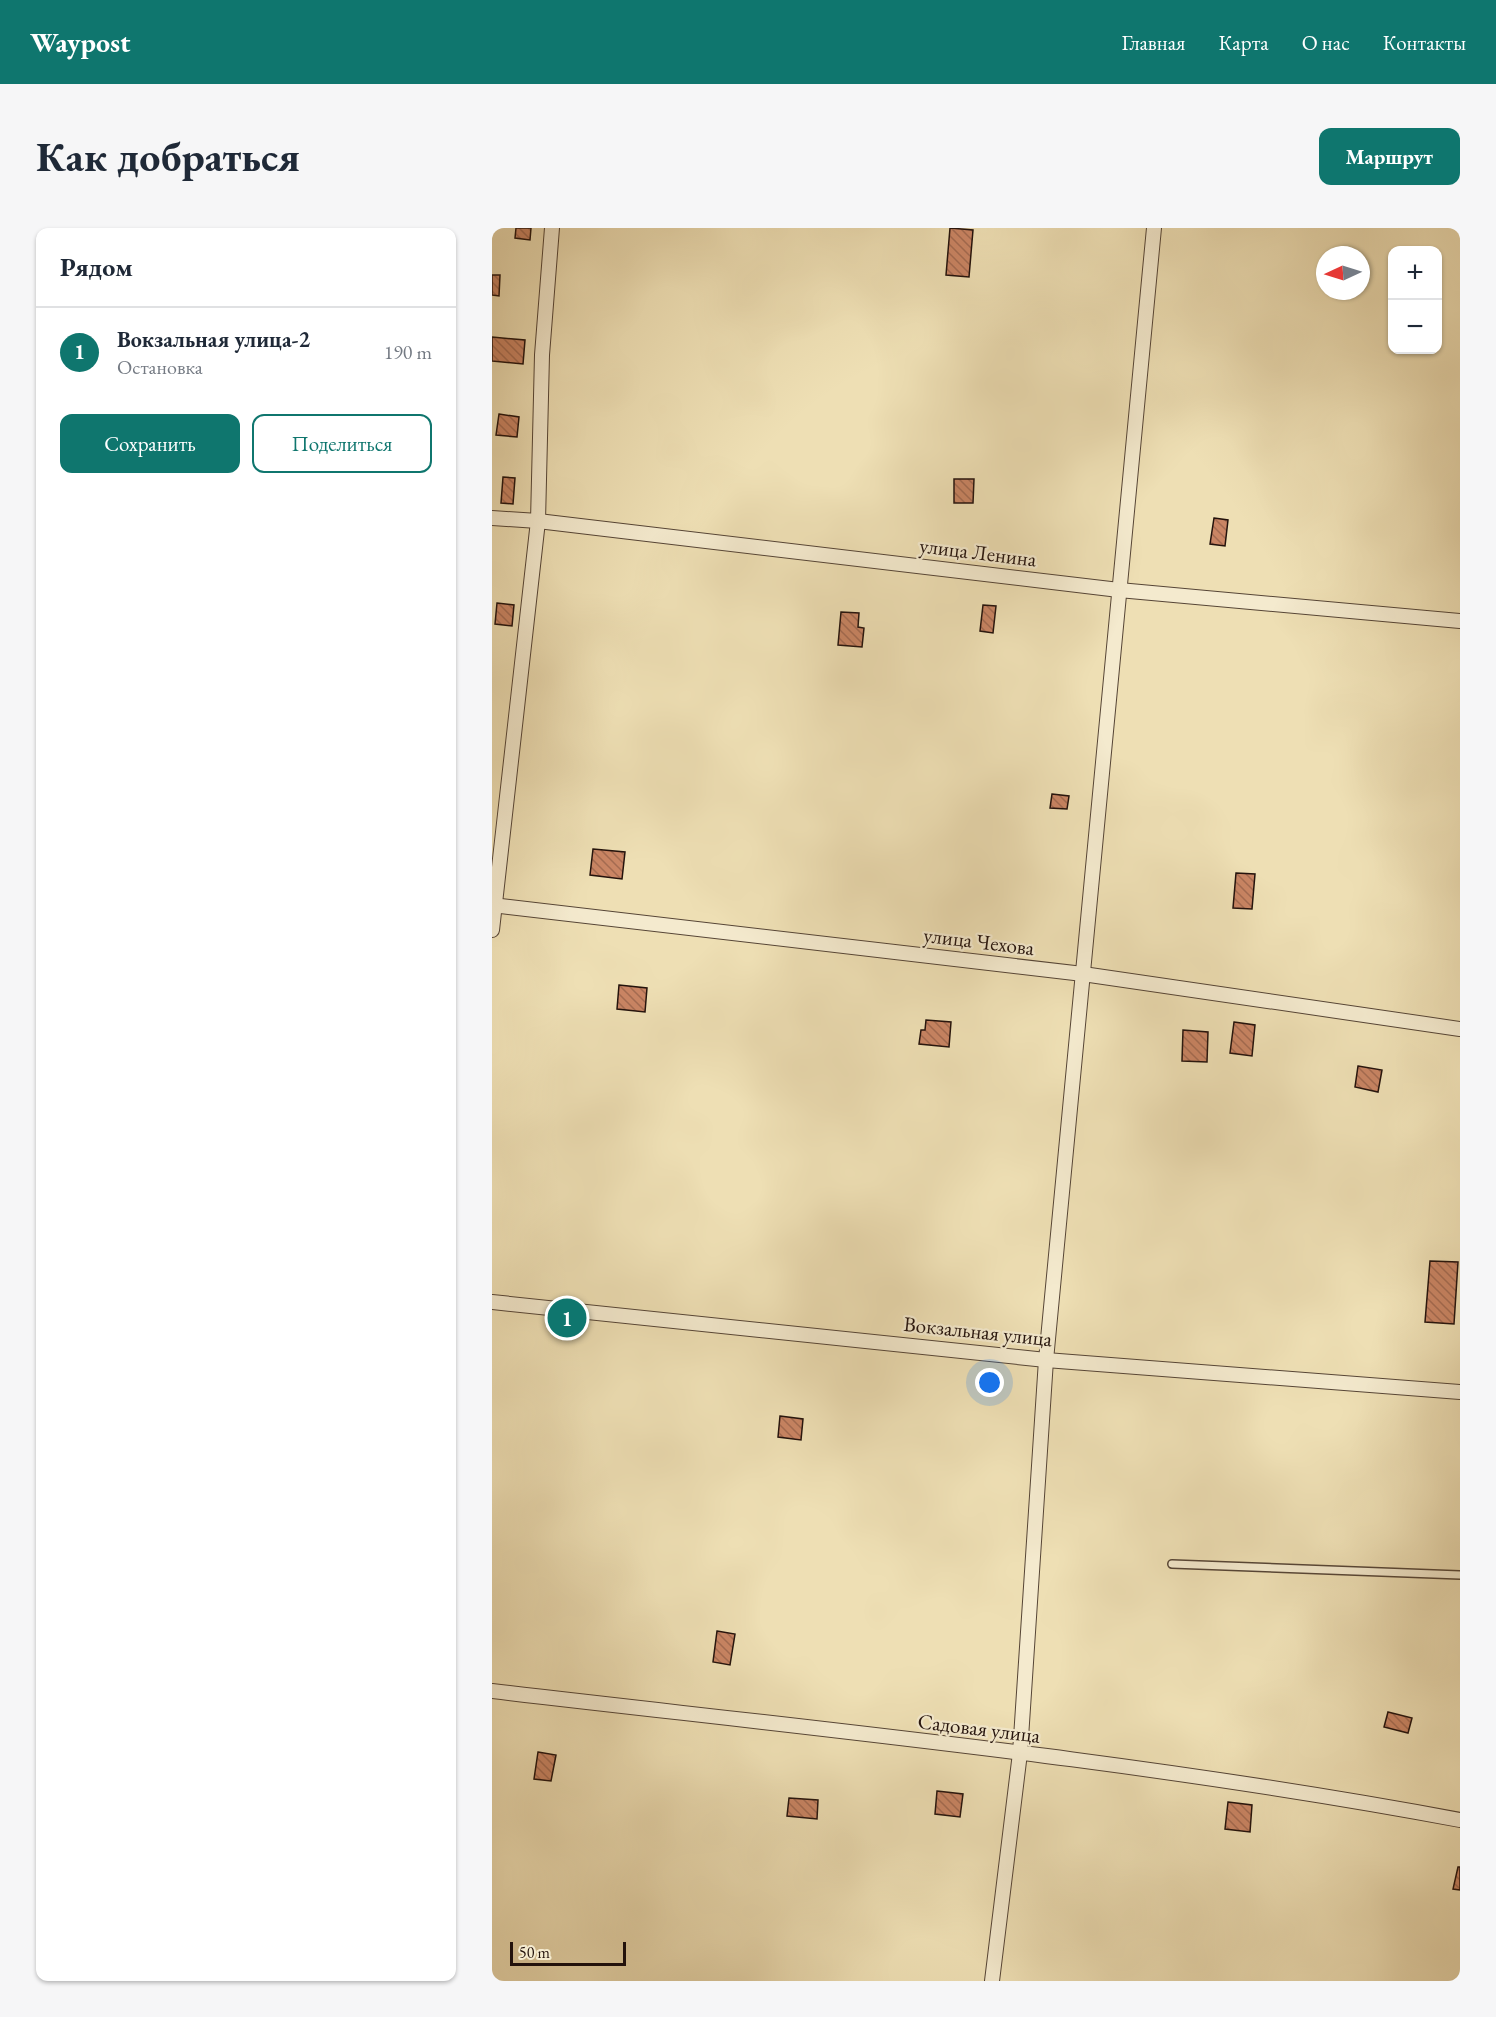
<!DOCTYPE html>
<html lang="ru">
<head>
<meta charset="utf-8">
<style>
  body { margin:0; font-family:"EB Garamond",serif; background:#f6f6f7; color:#1f2937 }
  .controls { position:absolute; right:18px; top:18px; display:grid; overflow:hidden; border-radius:12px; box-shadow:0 2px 4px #0004 }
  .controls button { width:54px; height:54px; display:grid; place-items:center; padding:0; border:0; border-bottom:2px solid #e0e1e3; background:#fff; color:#1f2937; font:30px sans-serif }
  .compass { position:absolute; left:824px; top:18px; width:54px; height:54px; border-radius:50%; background:#fff; box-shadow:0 2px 4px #0004; rotate:266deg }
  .scale { position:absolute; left:18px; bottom:15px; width:116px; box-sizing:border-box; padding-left:6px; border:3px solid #23120c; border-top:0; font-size:16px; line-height:21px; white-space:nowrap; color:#23120c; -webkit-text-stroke:4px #f4eace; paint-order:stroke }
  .you { position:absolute; left:498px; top:1155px; width:21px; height:21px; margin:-15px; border:4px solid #fff; border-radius:50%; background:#1a73e8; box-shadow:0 0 0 9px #1a73e833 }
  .badge { display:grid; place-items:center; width:39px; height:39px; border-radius:50%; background:#0f766e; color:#fff; font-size:20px; font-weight:700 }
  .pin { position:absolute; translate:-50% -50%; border:3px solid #fff; box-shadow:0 2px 6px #0006 }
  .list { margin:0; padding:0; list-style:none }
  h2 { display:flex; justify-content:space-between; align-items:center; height:78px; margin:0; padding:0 24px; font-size:26px }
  h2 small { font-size:20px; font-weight:400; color:#747a83 }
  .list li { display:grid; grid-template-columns:39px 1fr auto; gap:18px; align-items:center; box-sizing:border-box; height:90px; padding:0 24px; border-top:2px solid #e0e1e3 }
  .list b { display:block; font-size:22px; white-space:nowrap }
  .list p { margin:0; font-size:20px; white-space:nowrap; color:#747a83 }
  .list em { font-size:20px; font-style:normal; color:#747a83 }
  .actions { display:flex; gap:12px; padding:18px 24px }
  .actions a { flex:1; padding:14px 0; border:2px solid #0f766e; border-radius:12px; text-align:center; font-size:21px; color:#0f766e }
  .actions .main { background:#0f766e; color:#fff }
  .map { position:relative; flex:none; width:968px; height:1753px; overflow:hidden; border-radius:12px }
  header { display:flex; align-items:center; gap:36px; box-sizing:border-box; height:84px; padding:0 30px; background:#0f766e; color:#fff }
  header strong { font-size:28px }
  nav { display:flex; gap:33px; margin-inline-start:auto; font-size:21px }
  .intro { display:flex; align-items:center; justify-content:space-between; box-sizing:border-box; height:144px; padding:0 36px }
  h1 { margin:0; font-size:42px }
  .button { padding:15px 27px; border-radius:12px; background:#0f766e; color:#fff; font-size:21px; font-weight:700 }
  main { display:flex; gap:36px; padding:0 36px }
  aside { flex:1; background:#fff; border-radius:12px; box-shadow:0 2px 4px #0004 }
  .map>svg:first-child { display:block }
  .building { fill:url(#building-back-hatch); stroke:#23120c; stroke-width:1.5 }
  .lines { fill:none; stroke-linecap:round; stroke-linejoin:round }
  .lane-casing { stroke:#564536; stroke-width:10 }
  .street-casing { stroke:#564536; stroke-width:16 }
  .lane { stroke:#f4eace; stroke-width:7 }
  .street { stroke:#f4eace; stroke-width:14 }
  .labels { text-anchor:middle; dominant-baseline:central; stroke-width:4.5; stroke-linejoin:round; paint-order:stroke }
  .street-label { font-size:21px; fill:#23120c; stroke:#f4eace }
</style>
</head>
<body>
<header>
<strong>Waypost</strong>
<nav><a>Главная</a><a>Карта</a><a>О нас</a><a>Контакты</a></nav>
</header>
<div class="intro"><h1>Как добраться</h1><a class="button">Маршрут</a></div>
<main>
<aside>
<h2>Рядом<small></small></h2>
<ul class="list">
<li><span class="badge">1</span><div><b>Вокзальная улица-2</b><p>Остановка</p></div><em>190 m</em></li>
</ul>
<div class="actions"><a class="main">Сохранить</a><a>Поделиться</a></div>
</aside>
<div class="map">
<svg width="968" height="1753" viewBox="0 0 968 1753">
  <defs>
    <pattern id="building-back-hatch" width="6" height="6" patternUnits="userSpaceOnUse" patternTransform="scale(1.5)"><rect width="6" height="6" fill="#ca8564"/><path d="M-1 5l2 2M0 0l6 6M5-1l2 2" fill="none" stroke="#a46b51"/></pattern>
  </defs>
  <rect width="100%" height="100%" fill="#eedfb4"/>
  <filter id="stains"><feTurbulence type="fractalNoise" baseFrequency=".00333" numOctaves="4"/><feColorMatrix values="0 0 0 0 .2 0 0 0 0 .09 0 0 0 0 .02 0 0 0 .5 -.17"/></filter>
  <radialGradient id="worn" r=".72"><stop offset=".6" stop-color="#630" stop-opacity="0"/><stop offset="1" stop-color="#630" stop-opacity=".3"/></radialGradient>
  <!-- building -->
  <g class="building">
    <polygon points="24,0 39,0 38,12 23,10"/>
    <polygon points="458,0 481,2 477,49 454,47"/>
    <polygon points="0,47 8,47 7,68 0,67"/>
    <polygon points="0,109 33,112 31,136 0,133"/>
    <polygon points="7,186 27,189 25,209 4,207"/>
    <polygon points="11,249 23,250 21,276 9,275"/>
    <polygon points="462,251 482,251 481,275 462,275"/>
    <polygon points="722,290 736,292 733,318 718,316"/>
    <polygon points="5,375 22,377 20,398 3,396"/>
    <polygon points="491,377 504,378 501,405 488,403"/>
    <polygon points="349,384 367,385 366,399 372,400 370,419 346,417"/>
    <polygon points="560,566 577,568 575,581 558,580"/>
    <polygon points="101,621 133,624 130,651 98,647"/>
    <polygon points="744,645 763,646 760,681 741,680"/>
    <polygon points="127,757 155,760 153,784 125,781"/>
    <polygon points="434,792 459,794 457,819 427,816 429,802 433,802"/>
    <polygon points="742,794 763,797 760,828 738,825"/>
    <polygon points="691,802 716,804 715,834 690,833"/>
    <polygon points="866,838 890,842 886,864 863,859"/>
    <polygon points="938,1033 966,1034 962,1096 933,1094"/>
    <polygon points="288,1188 311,1191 309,1212 286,1209"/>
    <polygon points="225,1403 243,1406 238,1437 221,1434"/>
    <polygon points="896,1484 920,1490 916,1505 892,1499"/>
    <polygon points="46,1524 64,1527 59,1553 42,1551"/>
    <polygon points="445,1563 471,1566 468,1589 443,1586"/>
    <polygon points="297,1570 326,1572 325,1591 295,1588"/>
    <polygon points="736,1574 760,1577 758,1604 733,1601"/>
    <polygon points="966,1639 968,1639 968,1662 961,1661"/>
  </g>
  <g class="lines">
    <!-- lane casing -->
    <g class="lane-casing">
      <polyline id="lane" points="680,1336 968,1347"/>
    </g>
    <!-- street casing -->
    <g class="street-casing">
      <g id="street">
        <polyline points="0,290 46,293 627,362 968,393"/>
        <polyline points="0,677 591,746 968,801"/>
        <polyline points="0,702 46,293 50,127 60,0"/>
        <polyline points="0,1074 554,1132 968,1164"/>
        <path d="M 0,1463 C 323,1501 648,1532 968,1592"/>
        <polyline points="500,1753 528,1525 554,1132 662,0"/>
      </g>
    </g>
    <!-- lane -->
    <use href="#lane" class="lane"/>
    <!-- street -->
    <use href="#street" class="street"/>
  </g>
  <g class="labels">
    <!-- street labels -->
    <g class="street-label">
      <text transform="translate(486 324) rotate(7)">улица Ленина</text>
      <text transform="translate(487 713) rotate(7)">улица Чехова</text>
      <text transform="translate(486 1103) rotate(6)">Вокзальная улица</text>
      <text transform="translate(487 1500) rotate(7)">Садовая улица</text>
    </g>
  </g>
  <rect width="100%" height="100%" filter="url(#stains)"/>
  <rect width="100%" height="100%" fill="url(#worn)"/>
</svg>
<div class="controls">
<button>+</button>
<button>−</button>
</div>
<svg class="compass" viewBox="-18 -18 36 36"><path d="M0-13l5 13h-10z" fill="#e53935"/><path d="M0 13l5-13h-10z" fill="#747a83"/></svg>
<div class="scale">50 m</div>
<div class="you"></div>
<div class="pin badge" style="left:75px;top:1090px">1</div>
</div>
</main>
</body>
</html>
